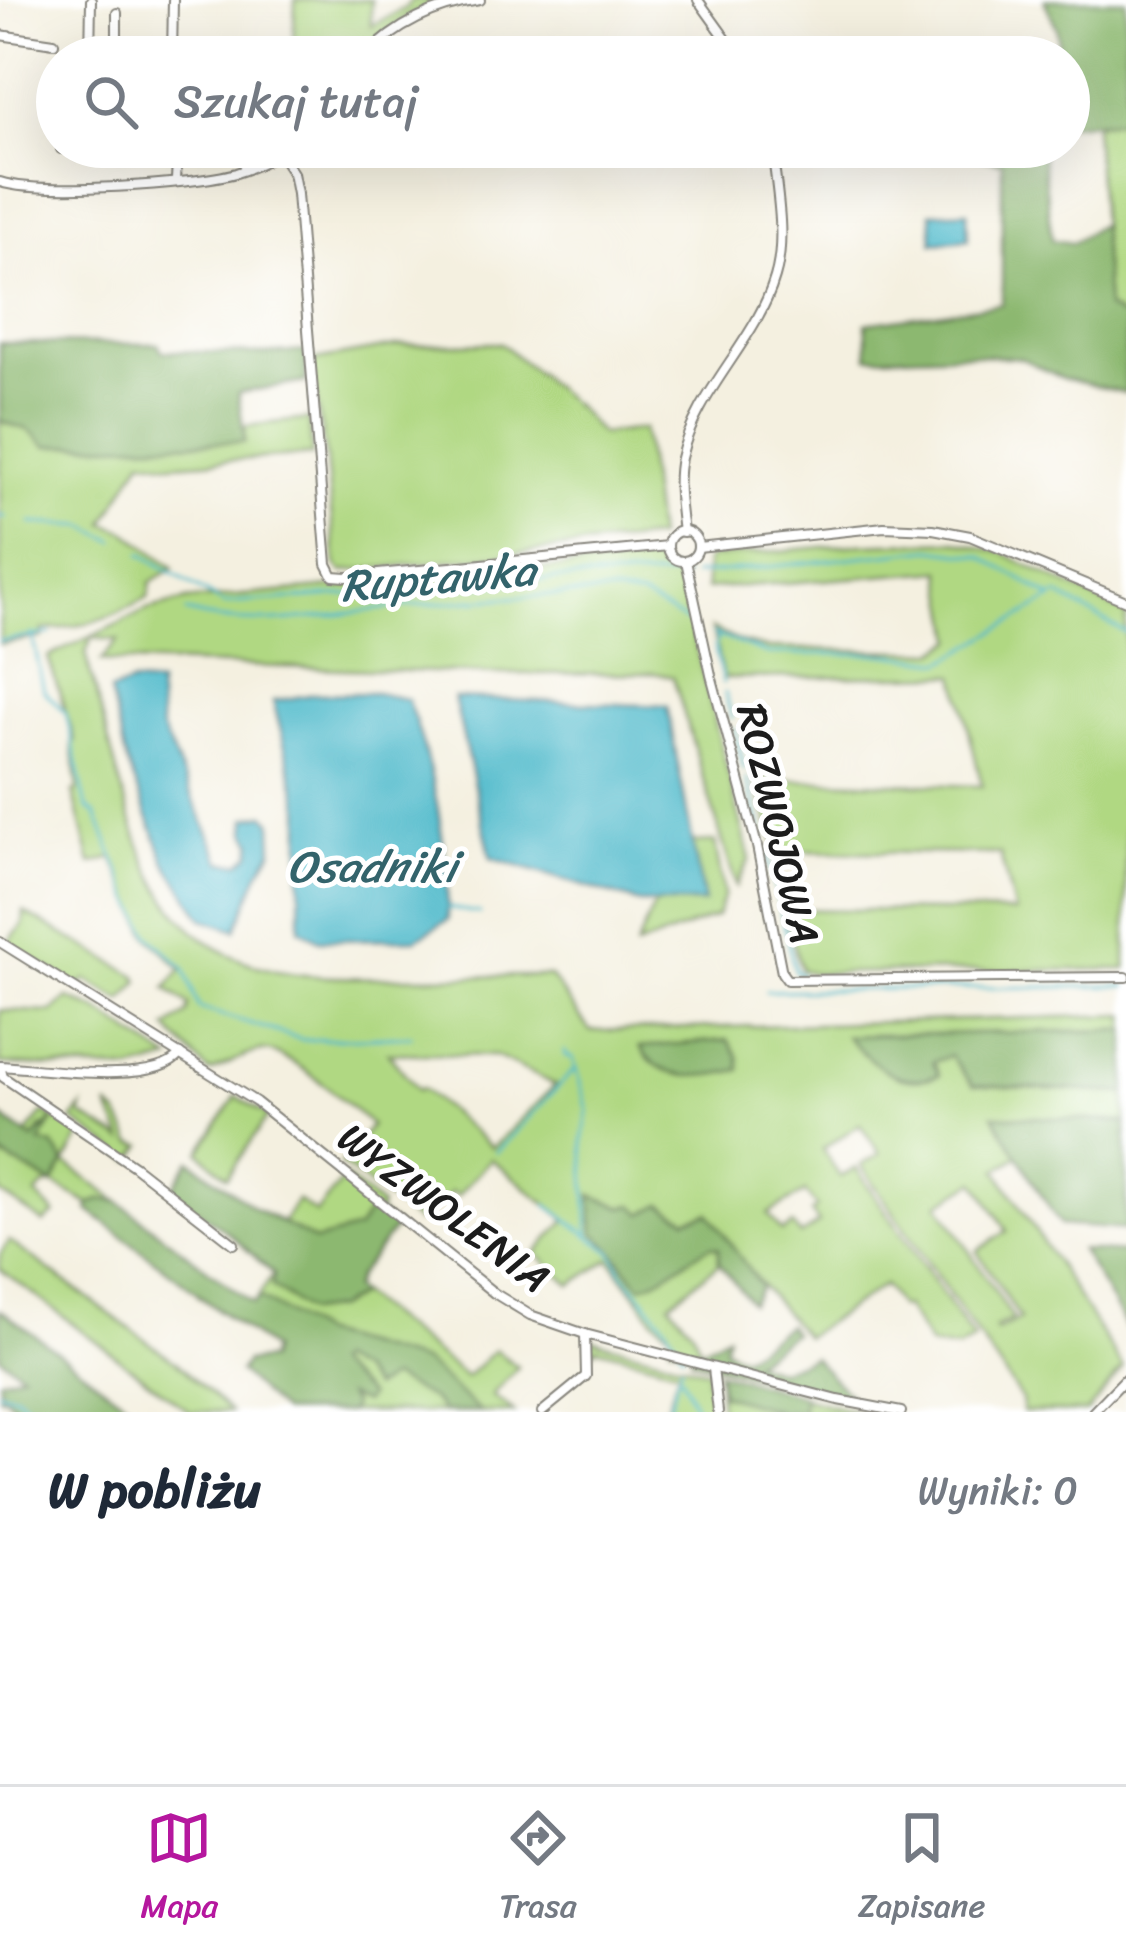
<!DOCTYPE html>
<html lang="pl">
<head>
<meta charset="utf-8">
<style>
  body { margin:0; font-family:Sriracha,sans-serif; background:#f2f2f3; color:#1f2937 }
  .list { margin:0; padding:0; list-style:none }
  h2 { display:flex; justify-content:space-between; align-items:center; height:156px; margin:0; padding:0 48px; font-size:51px }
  h2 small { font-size:39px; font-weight:400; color:#747a83 }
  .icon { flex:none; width:66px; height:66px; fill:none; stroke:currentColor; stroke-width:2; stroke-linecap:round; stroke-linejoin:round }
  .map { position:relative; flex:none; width:1126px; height:1412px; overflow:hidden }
  .search { position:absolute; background:#fff; box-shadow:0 12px 48px #0002; left:36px; right:36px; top:36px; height:132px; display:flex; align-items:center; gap:30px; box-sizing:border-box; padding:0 42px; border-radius:66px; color:#747a83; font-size:45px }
  .sheet { height:372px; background:#fff }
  nav { display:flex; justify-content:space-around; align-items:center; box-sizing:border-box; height:168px; border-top:3px solid #e0e1e3; background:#fff; font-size:33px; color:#747a83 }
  nav a { display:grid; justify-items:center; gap:6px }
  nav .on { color:#b5179e }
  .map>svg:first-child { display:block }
  .green { fill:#b0d882; stroke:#667a4f; stroke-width:3; fill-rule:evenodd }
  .forest { fill:#8cb870; stroke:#546a46; stroke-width:3 }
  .water { fill:#4fbacb; stroke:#366b74; stroke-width:3 }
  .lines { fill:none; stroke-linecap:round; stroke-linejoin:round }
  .stream { stroke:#4fbacb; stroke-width:3 }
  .minor-casing { stroke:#88867e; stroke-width:12 }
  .minor { stroke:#fff; stroke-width:8 }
  .labels { text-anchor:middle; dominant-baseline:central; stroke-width:10; stroke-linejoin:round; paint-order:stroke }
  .street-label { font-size:42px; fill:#1c1c1c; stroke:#fff }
  .water-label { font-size:45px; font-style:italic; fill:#33636b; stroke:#fff }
</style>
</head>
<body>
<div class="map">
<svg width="1126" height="1412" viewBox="0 0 1126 1412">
  <rect width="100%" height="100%" fill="#fff"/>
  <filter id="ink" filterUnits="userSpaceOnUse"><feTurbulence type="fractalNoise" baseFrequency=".00833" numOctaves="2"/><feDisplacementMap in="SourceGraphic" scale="24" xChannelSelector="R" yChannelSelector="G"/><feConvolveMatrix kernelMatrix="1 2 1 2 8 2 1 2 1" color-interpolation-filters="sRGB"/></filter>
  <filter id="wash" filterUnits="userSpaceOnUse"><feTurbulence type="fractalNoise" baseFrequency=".004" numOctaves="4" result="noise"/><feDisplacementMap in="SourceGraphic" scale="48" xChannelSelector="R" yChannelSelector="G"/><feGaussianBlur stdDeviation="2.7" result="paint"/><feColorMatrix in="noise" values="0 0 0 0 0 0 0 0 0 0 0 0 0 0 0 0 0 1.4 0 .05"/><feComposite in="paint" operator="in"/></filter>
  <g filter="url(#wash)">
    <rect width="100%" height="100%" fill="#f4f0e0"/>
    <!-- green -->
    <g class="green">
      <path d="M 295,0 L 371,0 L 371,26 L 405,8 L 412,0 L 451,0 C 412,8 387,29 360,57 L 345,57 L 350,42 L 329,40 L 328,57 L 293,57 Z"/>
      <polygon points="1126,120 1126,319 1107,308 1094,127 1098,123"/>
      <polygon points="501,343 573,404 601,434 643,429 657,538 342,572 336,565 326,459 310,361 401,345"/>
      <path d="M 309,419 L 312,455 L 171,464 L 142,459 L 105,523 L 127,532 L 174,568 L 151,582 L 148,598 C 112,617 84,628 43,630 L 43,637 L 0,644 L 0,421 L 35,432 L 244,440 L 245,426 Z"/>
      <polygon points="956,541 1003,553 1126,614 1126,795 1122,798 1126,811 1126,969 813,973 801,970 784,909 1015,912 1000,854 777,851 756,779 982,786 956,675 723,678 712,629 740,642 766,648 936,652 955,639 942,571 706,589 706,561 712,557 854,544"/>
      <path d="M 650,559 L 678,576 L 750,859 L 736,886 L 673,677 L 654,673 L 501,674 L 101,661 L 118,640 L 92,638 L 86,652 L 90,672 C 108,732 125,819 152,873 C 205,981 300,979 404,977 C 453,977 502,976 550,976 L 590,1031 L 1126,1015 L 1126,1030 L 847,1037 C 874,1063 898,1090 939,1075 L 933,1062 L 951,1056 L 973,1085 L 1126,1093 L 1126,1122 L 994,1116 L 1019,1156 L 997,1170 L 1123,1368 L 1087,1412 L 1023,1412 L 1022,1400 L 861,1165 L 880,1154 L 860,1124 L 823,1149 L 840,1177 L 856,1168 L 974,1340 L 958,1349 L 930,1346 L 905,1306 L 900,1308 L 884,1285 L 805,1337 L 734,1252 L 669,1303 L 692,1329 L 701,1350 L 670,1346 L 672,1335 L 653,1318 L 610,1259 L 571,1285 L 536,1253 L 566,1220 L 491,1159 L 457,1196 L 452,1192 L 418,1222 L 341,1164 L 371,1125 C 351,1107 286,1047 261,1051 C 244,1054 226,1066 209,1072 L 167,1028 L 187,1014 L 189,1005 L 166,988 L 182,969 L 148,936 L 113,858 L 91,864 L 73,792 L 78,790 L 72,743 L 75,741 L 48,657 L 147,610 L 187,600 ZM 388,1053 L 496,1056 L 555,1085 L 492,1148 L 422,1088 L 418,1090 ZM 976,1181 L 1007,1231 L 977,1251 L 1020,1319 L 997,1331 L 995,1328 L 1013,1319 L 939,1204 ZM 805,1192 L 817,1207 L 811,1212 L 819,1223 L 800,1235 L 792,1225 L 782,1232 L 768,1214 Z"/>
      <polygon points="715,842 724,895 717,916 636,947 656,901 691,843"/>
      <polygon points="24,912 137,976 139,982 122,1001 86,980 78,987 7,943 23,925"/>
      <polygon points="68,998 97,1010 171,1060 131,1071 0,1064 0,1010 52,1012"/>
      <polygon points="236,1096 268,1116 227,1177 200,1152"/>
      <polygon points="108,1106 119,1115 132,1143 143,1146 132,1161 72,1120 82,1107 81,1115 123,1140"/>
      <polygon points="44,1112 81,1135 65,1163 119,1202 103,1199 89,1204 53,1184 44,1186 36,1195 55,1214 44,1223 0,1193 0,1155 52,1184 39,1143 43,1125 33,1139 26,1134"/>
      <polygon points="190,1160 256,1209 283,1222 297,1200 316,1213 345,1177 381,1206 378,1212 396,1226 357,1277 353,1289 466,1377 495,1350 518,1367 492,1395 514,1412 285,1412 246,1362 268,1360 271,1349 198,1296 212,1275 254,1304 273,1274 230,1234 171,1191"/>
      <polygon points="9,1241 176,1362 230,1412 190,1412 0,1269 0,1254"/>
      <polygon points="594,1340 711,1371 706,1377 713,1412 665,1412 679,1370 597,1348 593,1352 590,1342"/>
      <polygon points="718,1376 861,1412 720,1412"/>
    </g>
    <!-- forest -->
    <g class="forest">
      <polygon points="1044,0 1126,0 1126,120 1069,124 1069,57 1059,57 1057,28"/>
      <polygon points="982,147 1041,147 1052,240 1072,243 1101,224 1107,308 1126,319 1126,393 1062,378 1020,358 969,354 868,357 866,323 1002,304 1002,162 978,157 976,150"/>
      <polygon points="0,343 158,344 162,351 263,354 306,351 306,382 238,393 245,442 47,446 29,430 0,421"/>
      <path d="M 1126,1030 L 1126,1093 L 973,1085 L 950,1056 L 933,1062 L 939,1075 C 898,1090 873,1063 846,1036 Z"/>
      <path d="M 728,1040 L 739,1058 L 740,1070 C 700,1077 664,1085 640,1047 Z"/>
      <polygon points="993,1115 1126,1122 1126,1230 1060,1225"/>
      <polygon points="0,1116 33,1139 53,1119 40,1143 53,1145 65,1163 53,1184 0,1155"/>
      <polygon points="190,1160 256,1209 315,1241 358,1229 367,1214 378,1212 396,1226 357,1277 353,1289 360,1294 337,1308 308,1312 272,1286 274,1274 230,1234 171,1191"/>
      <path d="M 591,1195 L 622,1207 L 634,1205 L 643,1214 L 662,1204 L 687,1219 L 709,1213 L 761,1287 L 751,1303 L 719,1263 L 718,1248 L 711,1246 C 686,1258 667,1278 641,1286 C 623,1268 614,1248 594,1233 Z"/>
      <polygon points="103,1199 119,1202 253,1304 259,1297 321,1334 424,1362 480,1412 443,1412 432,1399 391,1378 373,1388 359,1372 337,1360 333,1364 369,1396 364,1403 347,1396 352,1404 349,1412 282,1412 239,1372 246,1362 268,1360 271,1349 88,1210 89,1204"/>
      <polygon points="1081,1250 1126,1253 1126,1327"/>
      <polygon points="0,1310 4,1312 139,1412 20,1412 5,1396 0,1397 0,1379 22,1373 0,1357"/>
      <polygon points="787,1325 793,1333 753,1362 779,1370 813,1357 851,1397 834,1396 691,1359 692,1349 703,1348 727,1335 724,1348 743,1357"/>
      <polygon points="718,1372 804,1396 801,1412 783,1412 721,1394"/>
    </g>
    <!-- water -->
    <g class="water">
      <polygon points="967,211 968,240 933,243 931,213"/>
      <polygon points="133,683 158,685 161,728 222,862 240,863 251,854 253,842 246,831 247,818 265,814 272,821 273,850 259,873 236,930 203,919 165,861 127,762 110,692"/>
      <path d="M 376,693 L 407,699 C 434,766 448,848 448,920 L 416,939 L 319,940 L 300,929 L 301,809 L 273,701 L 315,694 Z"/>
      <polygon points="454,698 667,706 704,903 640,903 491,858"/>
    </g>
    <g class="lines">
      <!-- stream -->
      <g class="stream">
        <polyline points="0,516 5,517"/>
        <polyline points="31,523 85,526 115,541"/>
        <polyline points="141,554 224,604 556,579 685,576"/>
        <polyline points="694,575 931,549 981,556 1051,597"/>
        <path d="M 186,612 C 256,632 327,615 398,607 C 468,600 540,595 611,593 L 642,597 L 689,623"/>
        <polyline points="32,634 44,691 66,713 87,808 96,814 132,901 150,936 184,968 199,1008 304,1040 412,1036"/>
        <polyline points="713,634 768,654 885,654 943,662 1058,595 1126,633"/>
        <polyline points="717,638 715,648 723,683"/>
        <polyline points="0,641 50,634"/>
        <polyline points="725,693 732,718"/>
        <polyline points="735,729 744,769"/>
        <polyline points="747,778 763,839"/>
        <polyline points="766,850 795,971 801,975"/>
        <polyline points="448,908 480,913"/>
        <polyline points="766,991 1126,986"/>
        <polyline points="565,1051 565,1055 573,1058 588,1111 583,1141 589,1234"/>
        <polyline points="496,1152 575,1069"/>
        <polyline points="547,1205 611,1251 622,1272 666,1325 683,1354"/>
        <polyline points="681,1376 698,1412"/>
        <polyline points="0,1392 16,1395 36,1412"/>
        <polyline points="667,1412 681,1365"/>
      </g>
    </g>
  </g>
  <g filter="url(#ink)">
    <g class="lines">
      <!-- minor casing -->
      <g class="minor-casing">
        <g id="minor">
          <polyline points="698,0 739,57"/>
          <polyline points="0,35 54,43"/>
          <polyline points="90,57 91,0"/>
          <polyline points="117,57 117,13"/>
          <polyline points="172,57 173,0"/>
          <path d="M 365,57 C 397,24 435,6 480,0"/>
          <polyline points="171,148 177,160 176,180"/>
          <polyline points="61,149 172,151"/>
          <polyline points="280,153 293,173 297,194 327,564 333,576 347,577 668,546"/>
          <polyline points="244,169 245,147"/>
          <path d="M 0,182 C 41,195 193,185 236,173 C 254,167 273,159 287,147"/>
          <circle cx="683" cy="546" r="15"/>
          <path d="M 683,532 C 680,508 676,481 681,458 C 696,391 756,342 775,277 C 787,238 776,187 772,147"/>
          <polyline points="698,547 884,527 933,529 970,536 1126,601"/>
          <polyline points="686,561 711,675 757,846 782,973 787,980 1126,977"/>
          <polyline points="0,942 256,1102 494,1293 530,1315 585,1334 838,1400 901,1412"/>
          <polyline points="0,1066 3,1077 134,1166 234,1244"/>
          <path d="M 0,1066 C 39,1068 156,1087 180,1054"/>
          <polyline points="713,1368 718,1412"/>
          <polyline points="542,1412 586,1376 585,1334"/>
          <polyline points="1093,1412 1126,1378"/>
        </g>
      </g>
      <!-- minor -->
      <use href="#minor" class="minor"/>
    </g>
  </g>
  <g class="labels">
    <!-- street labels -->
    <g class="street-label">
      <text transform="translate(778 824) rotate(77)">ROZWOJOWA</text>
      <text transform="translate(444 1208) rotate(37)">WYZWOLENIA</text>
    </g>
    <!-- water labels -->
    <g class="water-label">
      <text transform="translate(438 578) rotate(-5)">Ruptawka</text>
      <text x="372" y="867">Osadniki</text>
    </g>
  </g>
</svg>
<div class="search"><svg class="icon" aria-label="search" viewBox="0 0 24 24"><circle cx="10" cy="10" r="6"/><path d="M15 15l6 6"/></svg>Szukaj tutaj</div>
</div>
<section class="sheet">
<h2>W pobliżu<small>Wyniki: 0</small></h2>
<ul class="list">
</ul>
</section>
<nav>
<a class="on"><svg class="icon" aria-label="map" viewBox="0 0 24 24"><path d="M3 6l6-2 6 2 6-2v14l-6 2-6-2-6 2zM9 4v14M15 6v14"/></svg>Mapa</a>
<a><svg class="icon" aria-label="directions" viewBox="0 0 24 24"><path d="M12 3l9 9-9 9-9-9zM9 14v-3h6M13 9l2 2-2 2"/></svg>Trasa</a>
<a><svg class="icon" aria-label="saved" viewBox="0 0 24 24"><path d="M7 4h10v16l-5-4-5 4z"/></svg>Zapisane</a>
</nav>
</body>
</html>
